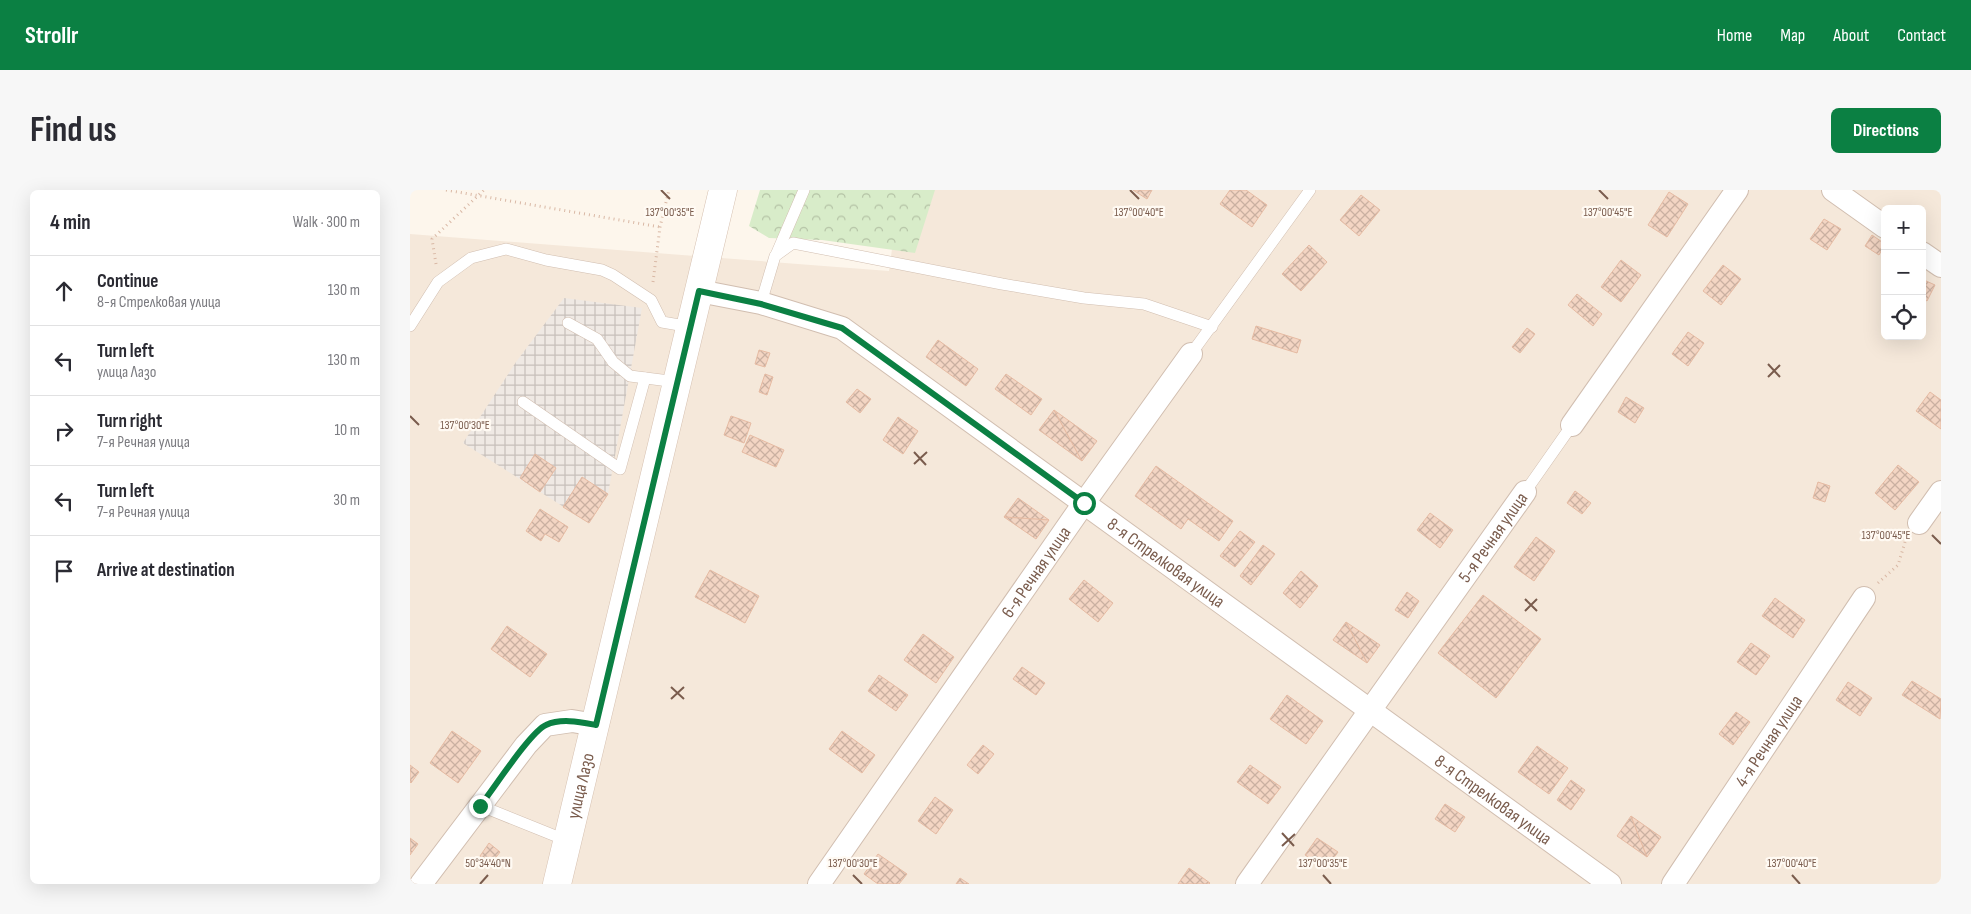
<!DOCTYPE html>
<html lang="en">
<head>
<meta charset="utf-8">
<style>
  body { margin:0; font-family:"Sofia Sans Condensed",sans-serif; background:#f7f7f7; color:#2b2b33 }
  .controls { position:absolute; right:15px; top:15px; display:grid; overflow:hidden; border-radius:8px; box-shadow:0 5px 20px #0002 }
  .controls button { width:45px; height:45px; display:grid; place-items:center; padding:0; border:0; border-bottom:1px solid #e1e1e2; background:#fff; color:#2b2b33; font:25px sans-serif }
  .stop { position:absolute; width:15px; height:15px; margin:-11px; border:4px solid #0b8043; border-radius:50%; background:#fff }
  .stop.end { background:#0b8043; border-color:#fff; box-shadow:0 1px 5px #0008 }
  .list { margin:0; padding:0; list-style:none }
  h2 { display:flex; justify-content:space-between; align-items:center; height:65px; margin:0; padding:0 20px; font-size:21px }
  h2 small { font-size:16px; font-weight:400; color:#7c7c81 }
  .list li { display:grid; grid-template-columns:32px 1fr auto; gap:15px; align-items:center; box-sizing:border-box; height:70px; padding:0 20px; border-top:1px solid #e1e1e2 }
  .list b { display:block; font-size:19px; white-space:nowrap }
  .list p { margin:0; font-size:16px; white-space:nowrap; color:#7c7c81 }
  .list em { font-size:16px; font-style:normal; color:#7c7c81 }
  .icon { flex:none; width:28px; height:28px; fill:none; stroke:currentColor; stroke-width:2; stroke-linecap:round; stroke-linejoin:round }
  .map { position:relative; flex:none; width:1531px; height:694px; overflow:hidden; border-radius:8px }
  header { display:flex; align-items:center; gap:30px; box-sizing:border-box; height:70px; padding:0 25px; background:#0b8043; color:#fff }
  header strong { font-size:24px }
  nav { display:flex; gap:28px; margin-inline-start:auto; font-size:18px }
  .intro { display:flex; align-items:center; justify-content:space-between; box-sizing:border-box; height:120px; padding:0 30px }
  h1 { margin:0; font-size:35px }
  .button { padding:12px 22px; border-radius:8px; background:#0b8043; color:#fff; font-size:18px; font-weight:700 }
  main { display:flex; gap:30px; padding:0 30px }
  aside { flex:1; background:#fff; border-radius:8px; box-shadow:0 5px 20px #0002 }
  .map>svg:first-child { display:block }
  .residential { fill:#f5e8da; fill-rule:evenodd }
  .industrial { fill:url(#industrial-grid) }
  .forest { fill:url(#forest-crowns) }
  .building { fill:url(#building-cross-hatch); stroke:#e6bba3 }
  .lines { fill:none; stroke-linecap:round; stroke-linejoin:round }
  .service-casing { stroke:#d1beb0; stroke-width:12 }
  .minor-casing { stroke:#d1beb0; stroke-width:24 }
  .secondary-casing { stroke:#d6c0b0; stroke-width:29 }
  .path { stroke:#d9b8a5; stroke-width:3; stroke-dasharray:1 4; stroke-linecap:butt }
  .service { stroke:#fff; stroke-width:11 }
  .minor { stroke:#fff; stroke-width:22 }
  .secondary { stroke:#fff; stroke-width:28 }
  .route { stroke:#0b8043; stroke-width:6 }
  .ticks { fill:none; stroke:#7a5c4d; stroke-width:2 }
  .labels { text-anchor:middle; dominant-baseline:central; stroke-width:4.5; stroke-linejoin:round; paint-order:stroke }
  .street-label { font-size:18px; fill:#7a5c4d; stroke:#fffaf3 }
  .ticks-label { font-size:12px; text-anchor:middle; fill:#7a5c4d; stroke:#fffaf3; stroke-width:4.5; stroke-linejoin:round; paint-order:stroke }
</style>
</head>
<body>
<header>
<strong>Strollr</strong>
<nav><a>Home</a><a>Map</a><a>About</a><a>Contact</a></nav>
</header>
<div class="intro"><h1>Find us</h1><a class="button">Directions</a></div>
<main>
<aside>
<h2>4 min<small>Walk · 300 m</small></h2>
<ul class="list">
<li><svg class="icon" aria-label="ahead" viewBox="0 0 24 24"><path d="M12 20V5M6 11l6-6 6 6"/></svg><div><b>Continue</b><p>8-я Стрелковая улица</p></div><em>130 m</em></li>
<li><svg class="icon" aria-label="left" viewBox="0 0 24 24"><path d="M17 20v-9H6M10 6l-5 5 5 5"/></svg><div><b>Turn left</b><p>улица Лазо</p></div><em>130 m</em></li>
<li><svg class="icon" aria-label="right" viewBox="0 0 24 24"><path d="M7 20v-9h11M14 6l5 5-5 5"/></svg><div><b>Turn right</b><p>7-я Речная улица</p></div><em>10 m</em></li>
<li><svg class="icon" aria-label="left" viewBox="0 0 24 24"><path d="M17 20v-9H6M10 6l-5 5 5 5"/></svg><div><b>Turn left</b><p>7-я Речная улица</p></div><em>30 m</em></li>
<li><svg class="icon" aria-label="arrive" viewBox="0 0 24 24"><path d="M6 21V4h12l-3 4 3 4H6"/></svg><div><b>Arrive at destination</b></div></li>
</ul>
</aside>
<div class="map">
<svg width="1531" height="694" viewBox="0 0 1531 694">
  <defs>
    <pattern id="industrial-grid" width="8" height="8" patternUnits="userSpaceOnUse" patternTransform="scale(1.25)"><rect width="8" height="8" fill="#efe9e4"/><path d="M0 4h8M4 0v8" fill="none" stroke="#c7c0bb"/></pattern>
    <pattern id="forest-crowns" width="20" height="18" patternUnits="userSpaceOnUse" patternTransform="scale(1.25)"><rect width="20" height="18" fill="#d8ecc9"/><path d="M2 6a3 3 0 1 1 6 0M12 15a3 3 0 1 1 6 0" fill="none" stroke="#b4c2a5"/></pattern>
    <pattern id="building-cross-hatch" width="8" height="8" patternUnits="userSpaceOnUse" patternTransform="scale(1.25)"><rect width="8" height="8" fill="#f3d5c3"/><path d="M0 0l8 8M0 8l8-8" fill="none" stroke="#cab0a1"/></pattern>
  </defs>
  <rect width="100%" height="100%" fill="#fdf6ec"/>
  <!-- residential -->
  <path class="residential" d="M 490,0 L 1531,0 L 1531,694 L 0,694 L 0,44 L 479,81 ZM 1475,19 L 1512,19 L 1512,146 L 1475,146 Z"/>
  <!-- industrial -->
  <polygon class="industrial" points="154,108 232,118 198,304 179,333 53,253 106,172"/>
  <!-- forest -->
  <polygon class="forest" points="350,0 525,0 505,63 412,50 359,48 339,36"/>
  <!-- building -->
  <g class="building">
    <polygon points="723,0 742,0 737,9"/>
    <polygon points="820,0 836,0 857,15 842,37 810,14"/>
    <polygon points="1259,2 1278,14 1257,47 1238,35"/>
    <polygon points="951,5 970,20 949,46 930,30"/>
    <polygon points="1414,29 1431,39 1417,60 1400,49"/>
    <polygon points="1462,45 1475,54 1469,65 1455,56"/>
    <polygon points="899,55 917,72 891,101 872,84"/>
    <polygon points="1211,70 1231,85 1211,112 1191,97"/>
    <polygon points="1313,75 1331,89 1311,115 1293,101"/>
    <polygon points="1514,90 1525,95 1517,111 1512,108"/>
    <polygon points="1167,104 1192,124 1183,136 1158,115"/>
    <polygon points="846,136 891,150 887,163 842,149"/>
    <polygon points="1117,138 1125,144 1110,163 1102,157"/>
    <polygon points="1278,142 1294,153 1278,176 1262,164"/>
    <polygon points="528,150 568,179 556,196 516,167"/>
    <polygon points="349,160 360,163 355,177 345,174"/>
    <polygon points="355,184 363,187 357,205 349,202"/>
    <polygon points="596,184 632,209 621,225 585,199"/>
    <polygon points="447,199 461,209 450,223 436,212"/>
    <polygon points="1520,202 1531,210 1531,239 1506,221"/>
    <polygon points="1216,207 1234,218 1225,233 1208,222"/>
    <polygon points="644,220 672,271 629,240"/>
    <polygon points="644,220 687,251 672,271"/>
    <polygon points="321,226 341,233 334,253 314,245"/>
    <polygon points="488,227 508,241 493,264 473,250"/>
    <polygon points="340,245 374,260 366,277 332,262"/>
    <polygon points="125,264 146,278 130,302 110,288"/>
    <polygon points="1488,275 1509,292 1485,320 1465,303"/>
    <polygon points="746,276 823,331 809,351 778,329 771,339 725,306"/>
    <polygon points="172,287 198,304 179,333 153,317"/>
    <polygon points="1408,292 1420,296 1415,312 1403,308"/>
    <polygon points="1165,301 1181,313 1172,324 1157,313"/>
    <polygon points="608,308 639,330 594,327"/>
    <polygon points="130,319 158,337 149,352 135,344 131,351 116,341"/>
    <polygon points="1020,323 1043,340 1030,358 1007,340"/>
    <polygon points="594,327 639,330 626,349"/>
    <polygon points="830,341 845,352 825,377 810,366"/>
    <polygon points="1126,347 1145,361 1124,391 1104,377"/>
    <polygon points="853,355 865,364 841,395 830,386"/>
    <polygon points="300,380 349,406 335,433 285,407"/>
    <polygon points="891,381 908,396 890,418 873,403"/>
    <polygon points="674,390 703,413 688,432 659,409"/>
    <polygon points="997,402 1009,411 998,428 985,420"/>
    <polygon points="1073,405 1131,449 1086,508 1028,463"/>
    <polygon points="1365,408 1395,430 1383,448 1352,426"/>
    <polygon points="936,432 970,455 957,473"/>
    <polygon points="936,432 957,473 923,450"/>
    <polygon points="97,436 137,464 120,487 81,459"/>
    <polygon points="513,444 544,467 526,493 494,470"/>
    <polygon points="1341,453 1360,466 1346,485 1327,472"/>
    <polygon points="612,477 635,493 626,505 603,489"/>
    <polygon points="469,485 498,505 486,521 458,501"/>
    <polygon points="1502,491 1531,509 1530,529 1492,505"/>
    <polygon points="1438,492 1462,508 1450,526 1426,510"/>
    <polygon points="877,505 913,531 896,554 860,529"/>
    <polygon points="1326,522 1340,532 1323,555 1309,544"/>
    <polygon points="42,541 71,561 48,593 20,573"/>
    <polygon points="432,541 465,565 452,583 419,559"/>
    <polygon points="573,555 584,564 568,584 557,575"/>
    <polygon points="1127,556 1158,578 1139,604 1108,582"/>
    <polygon points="0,575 9,582 1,593 0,592"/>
    <polygon points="840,575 871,597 858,614 827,592"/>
    <polygon points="1161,590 1175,600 1161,620 1147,610"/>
    <polygon points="525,607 543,620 526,644 508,631"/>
    <polygon points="1035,614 1055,627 1045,642 1025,629"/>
    <polygon points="1221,626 1237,667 1207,646"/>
    <polygon points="1221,626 1251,647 1237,667"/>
    <polygon points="0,648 8,654 0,665"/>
    <polygon points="907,648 928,662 916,679 895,665"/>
    <polygon points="79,653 90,662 81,674 70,666"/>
    <polygon points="468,664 497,684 489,694 468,694 454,684"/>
    <polygon points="779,678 800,693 799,694 768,694"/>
    <polygon points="550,688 559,694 546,694"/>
  </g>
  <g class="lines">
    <!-- service casing -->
    <g class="service-casing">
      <g id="service">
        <polyline points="366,65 394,0"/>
        <polyline points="351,113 365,66 383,53 592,94 674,108 734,114 802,137"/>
        <polyline points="158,133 187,149 203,172 220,186 267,192"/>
        <polyline points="0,136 28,92 61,68 96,59 136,70 192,80 203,85 241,110 252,132 281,137"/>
        <polyline points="781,164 900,0"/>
        <polyline points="113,212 210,279 235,188"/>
        <polyline points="1115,302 1162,235"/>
        <polyline points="71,616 158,651"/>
      </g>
    </g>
    <!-- minor casing -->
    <g class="minor-casing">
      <g id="minor">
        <polyline points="1423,0 1475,37"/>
        <polyline points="1512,63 1531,76"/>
        <path id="s1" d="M 289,101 L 351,113 L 432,138 L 1200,694"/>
        <polyline points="1162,235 1327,0"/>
        <polyline points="1509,333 1531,302"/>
        <polyline points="11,694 116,555 135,535 162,531 186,535"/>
        <path id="s2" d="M 409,694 L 674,313 L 781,164"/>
        <path id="s3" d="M 837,694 L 1115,302"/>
        <path id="s4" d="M 1263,694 L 1454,408"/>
      </g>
    </g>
    <!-- secondary casing -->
    <g class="secondary-casing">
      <g id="secondary">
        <path id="s5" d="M 147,694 L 313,0"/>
      </g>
    </g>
    <!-- path -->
    <g class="path">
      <polyline points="36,0 250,37"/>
      <polyline points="26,74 22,49 74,0"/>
      <polyline points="243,92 250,37 259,0"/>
      <polyline points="1468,393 1488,375 1496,349"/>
    </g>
    <!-- service -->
    <use href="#service" class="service"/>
    <!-- minor -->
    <use href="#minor" class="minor"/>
    <!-- secondary -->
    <use href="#secondary" class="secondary"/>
  </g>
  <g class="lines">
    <!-- route -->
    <path class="route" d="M 70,616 C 83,600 120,542 136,535 C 151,528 170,532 186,535 L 289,101 L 351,114 L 432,138 L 674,313"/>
  </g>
  <!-- ticks -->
  <path class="ticks" d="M 251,0 L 260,9M 720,0 L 729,9M 1189,0 L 1198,9M 1358,174 L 1370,187M 1358,187 L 1370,175M 0,226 L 9,235M 504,262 L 516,275M 504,274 L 517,262M 1522,345 L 1531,354M 1115,409 L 1127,421M 1115,421 L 1127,409M 261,497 L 274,509M 261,509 L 274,497M 872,643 L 884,656M 872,656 L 885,644M 443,685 L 452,694M 913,685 L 921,694M 1382,685 L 1390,694M 70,694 L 78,685"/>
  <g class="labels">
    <!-- street labels -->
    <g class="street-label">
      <text stroke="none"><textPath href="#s3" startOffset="425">5-я Речная улица</textPath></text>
      <text stroke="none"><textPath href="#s1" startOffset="548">8-я Стрелковая улица</textPath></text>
      <text stroke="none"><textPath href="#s2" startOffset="380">6-я Речная улица</textPath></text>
      <text stroke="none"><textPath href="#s4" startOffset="172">4-я Речная улица</textPath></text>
      <text stroke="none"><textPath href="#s5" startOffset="101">улица Лазо</textPath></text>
      <text stroke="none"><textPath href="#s1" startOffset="952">8-я Стрелковая улица</textPath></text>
    </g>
  </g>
  <g class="ticks-label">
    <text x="1198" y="26">137°00'45"E</text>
    <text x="260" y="26">137°00'35"E</text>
    <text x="729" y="26">137°00'40"E</text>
    <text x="55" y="239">137°00'30"E</text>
    <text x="1476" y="349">137°00'45"E</text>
    <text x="443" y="677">137°00'30"E</text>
    <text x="913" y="677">137°00'35"E</text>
    <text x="1382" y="677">137°00'40"E</text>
    <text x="78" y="677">50°34'40"N</text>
  </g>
</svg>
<div class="controls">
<button>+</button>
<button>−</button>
<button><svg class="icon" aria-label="locate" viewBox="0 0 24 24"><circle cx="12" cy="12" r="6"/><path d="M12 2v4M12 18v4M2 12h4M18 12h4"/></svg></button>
</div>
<div class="stop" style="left:674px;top:313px"></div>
<div class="stop end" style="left:70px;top:616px"></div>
</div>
</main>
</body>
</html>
